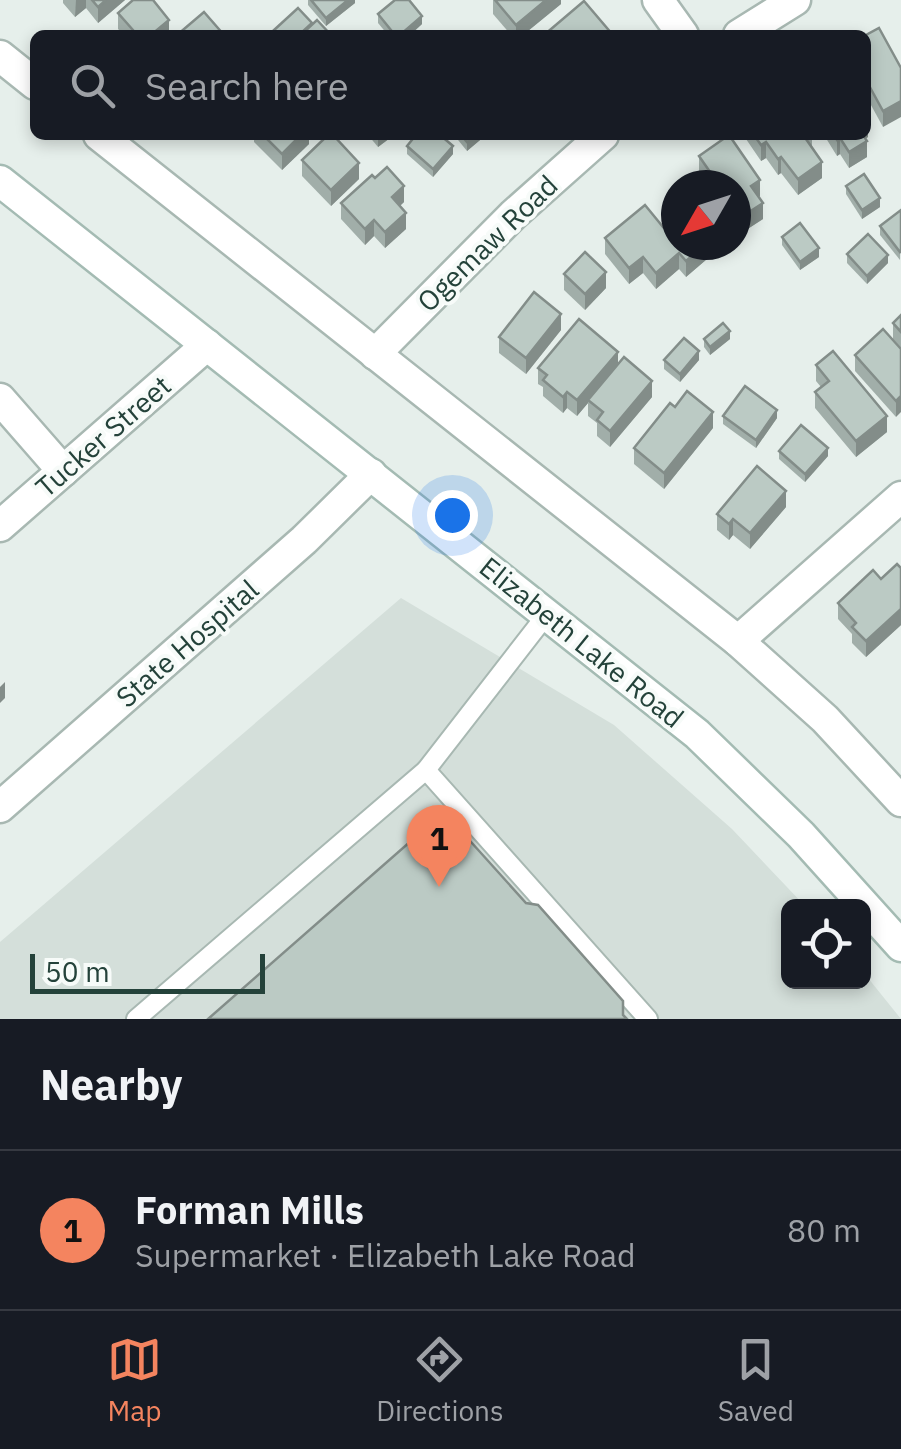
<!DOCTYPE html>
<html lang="en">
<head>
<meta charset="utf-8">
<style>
  body { margin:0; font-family:"IBM Plex Sans",sans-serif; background:#20242c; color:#f1f3f6 }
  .controls { position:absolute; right:30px; bottom:30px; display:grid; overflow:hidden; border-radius:15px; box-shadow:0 5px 15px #0003 }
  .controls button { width:90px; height:90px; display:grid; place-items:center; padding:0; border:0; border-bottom:2px solid #363941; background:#171b24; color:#f1f3f6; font:50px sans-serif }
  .compass { position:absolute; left:661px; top:170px; width:90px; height:90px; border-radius:50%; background:#171b24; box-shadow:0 5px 15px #0003; rotate:231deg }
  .scale { position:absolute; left:30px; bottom:25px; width:235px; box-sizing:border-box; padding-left:10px; border:5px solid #24423a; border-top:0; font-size:28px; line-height:35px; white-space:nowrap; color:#24423a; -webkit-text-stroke:8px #f7fbf9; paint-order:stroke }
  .you { position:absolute; left:452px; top:515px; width:35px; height:35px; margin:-25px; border:8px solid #fff; border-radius:50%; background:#1a73e8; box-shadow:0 0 0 15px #1a73e833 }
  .badge { display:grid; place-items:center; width:65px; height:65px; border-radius:50%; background:#f4845f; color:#111; font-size:32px; font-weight:700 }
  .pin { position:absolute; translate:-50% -82px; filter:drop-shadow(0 2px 5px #0008) }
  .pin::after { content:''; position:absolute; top:52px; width:35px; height:30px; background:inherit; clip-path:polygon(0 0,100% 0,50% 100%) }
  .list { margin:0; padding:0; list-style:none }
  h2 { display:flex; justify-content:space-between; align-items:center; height:130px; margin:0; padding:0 40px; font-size:42px }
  h2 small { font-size:32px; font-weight:400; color:#9ea1a6 }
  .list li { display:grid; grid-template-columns:65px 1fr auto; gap:30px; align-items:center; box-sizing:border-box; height:160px; padding:0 40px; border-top:2px solid #363941 }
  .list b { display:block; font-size:38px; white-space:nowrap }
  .list p { margin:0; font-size:32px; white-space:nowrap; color:#9ea1a6 }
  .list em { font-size:32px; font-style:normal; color:#9ea1a6 }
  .icon { flex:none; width:55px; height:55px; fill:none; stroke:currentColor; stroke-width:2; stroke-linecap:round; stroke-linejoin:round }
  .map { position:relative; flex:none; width:901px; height:1019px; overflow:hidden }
  .search { position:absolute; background:#171b24; box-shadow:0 5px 15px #0003; left:30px; right:30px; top:30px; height:110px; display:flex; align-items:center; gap:25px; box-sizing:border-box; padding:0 35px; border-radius:15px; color:#9ea1a6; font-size:38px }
  .sheet { height:290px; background:#171b24 }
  nav { display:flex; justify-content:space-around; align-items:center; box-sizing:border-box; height:140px; border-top:2px solid #363941; background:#171b24; font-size:28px; color:#9ea1a6 }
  nav a { display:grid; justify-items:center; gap:5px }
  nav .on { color:#f4845f }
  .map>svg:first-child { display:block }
  .built { fill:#d4dfda }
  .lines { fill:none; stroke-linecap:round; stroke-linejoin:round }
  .service-casing { stroke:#a8b8b2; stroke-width:22 }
  .minor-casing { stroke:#a8b8b2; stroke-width:35 }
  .secondary-casing { stroke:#a4bbb3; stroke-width:35 }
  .service { stroke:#fff; stroke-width:18 }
  .minor { stroke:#fff; stroke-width:30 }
  .secondary { stroke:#fff; stroke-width:30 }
  .wall { fill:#a1aea9 }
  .shaded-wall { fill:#838d89 }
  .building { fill:#bbcac4; stroke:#838d89; stroke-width:2.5 }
  .labels { text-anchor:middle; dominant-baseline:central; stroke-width:8; stroke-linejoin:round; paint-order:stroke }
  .street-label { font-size:28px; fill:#24423a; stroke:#f7fbf9 }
</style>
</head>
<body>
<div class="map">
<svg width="901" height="1019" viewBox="0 0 901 1019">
  <rect width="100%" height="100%" fill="#e6efeb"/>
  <!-- built -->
  <polygon class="built" points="401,598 614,725 732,829 805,906 788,906 788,982 864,982 864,973 901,1019 0,1019 0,942"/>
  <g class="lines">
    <!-- service casing -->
    <g class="service-casing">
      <g id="service">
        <polyline points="426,770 648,1019"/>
        <polyline points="136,1019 426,770 547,614"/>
      </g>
    </g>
    <!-- minor casing -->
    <g class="minor-casing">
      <g id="minor">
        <polyline points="658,0 683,35"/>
        <polyline points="739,35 795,0"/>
        <polyline points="0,56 35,84"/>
        <polyline points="99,135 738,641 825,719 901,801"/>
        <polyline points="375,354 513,215 603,135"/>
        <polyline points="0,399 63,471"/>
        <polyline points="0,526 207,345"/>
        <polyline points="738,641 901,497"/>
        <polyline points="0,807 304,540 371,474"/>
      </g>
    </g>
    <!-- secondary casing -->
    <g class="secondary-casing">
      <polyline id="secondary" points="0,181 697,734 801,835 901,946"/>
    </g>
    <!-- service -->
    <use href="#service" class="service"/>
    <!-- minor -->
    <use href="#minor" class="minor"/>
    <!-- secondary -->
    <use href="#secondary" class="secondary"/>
  </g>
  <!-- wall -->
  <g class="wall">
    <polygon points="63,0 125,0 98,23 86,8 75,17 63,3"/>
    <polygon points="308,0 355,0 355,3 326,26 308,5"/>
    <polygon points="493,0 561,0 561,4 523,35 511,35 493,14"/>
    <polygon points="118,13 169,35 124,35 118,29"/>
    <polygon points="378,14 422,24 410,35 388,35 378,23"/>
    <polygon points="866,35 901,68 883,127 866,96"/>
    <polygon points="254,135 309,135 309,144 282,170 254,142"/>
    <polygon points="368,135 394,135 378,147"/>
    <polygon points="454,135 486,135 467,151"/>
    <polygon points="746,135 812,135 812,148 822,178 798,195 781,173 778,175 766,158 761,161 746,139"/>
    <polygon points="824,135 866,135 868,137 865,139 867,157 849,168 840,154 837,156"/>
    <polygon points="407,146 453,154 433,177 407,154"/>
    <polygon points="699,156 760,196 759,197 763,219 746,230 736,215 736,185 708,185 699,172"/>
    <polygon points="302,160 359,179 331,206 302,176"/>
    <polygon points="375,178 404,202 400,206 406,229 385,248 374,236 365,245 341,219 341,203"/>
    <polygon points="846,186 880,207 862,219 846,194"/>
    <polygon points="901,210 900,260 880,235 880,226"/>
    <polygon points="663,227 714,245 714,253 686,277 679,269 656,289 643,273 629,284 605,254 605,238"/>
    <polygon points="782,237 819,257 800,270 782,245"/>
    <polygon points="847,254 888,263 867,284 847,263"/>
    <polygon points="564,274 606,288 585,310 564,290"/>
    <polygon points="901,315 901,348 893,339 893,323"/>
    <polygon points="561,330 526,374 499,353 499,337"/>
    <polygon points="704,339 730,339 710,355 704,347"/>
    <polygon points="901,349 896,417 855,371 855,355"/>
    <polygon points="664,360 699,360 680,382 664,369"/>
    <polygon points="618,364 652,397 610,447 597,436 597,423 588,416 588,403 577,416 567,408 563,413 543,396 543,387 538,384 538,368"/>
    <polygon points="816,365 887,432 856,457 815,408 815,392 821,387 816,381"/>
    <polygon points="723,416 777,418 756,448 723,424"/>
    <polygon points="713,428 664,489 634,464 634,448"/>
    <polygon points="779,451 828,456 805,482 779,459"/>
    <polygon points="786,507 750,549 733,535 729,540 717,530 717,514"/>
    <polygon points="901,568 901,625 866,657 852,643 852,634 838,619 838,603"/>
  </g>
  <!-- shaded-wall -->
  <g class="shaded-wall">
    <polygon points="76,0 86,0 86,8 75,17"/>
    <polygon points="106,0 125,0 98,23 98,7"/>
    <polygon points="348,0 355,0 355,3 326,26 326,18"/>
    <polygon points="546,0 561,0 561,4 523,35 516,35 516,25"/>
    <polygon points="422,16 422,24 410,35 400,35"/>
    <polygon points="169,20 169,35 151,35"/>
    <polygon points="901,101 901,117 883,127 883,111"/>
    <polygon points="868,121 868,137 858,143 858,135 866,135 866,122"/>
    <polygon points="301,135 309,135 309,144 282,170 282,154"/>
    <polygon points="383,135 394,135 378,147 378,139"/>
    <polygon points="476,135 486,135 467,151 467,142"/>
    <polygon points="840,138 840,154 837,156 837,140"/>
    <polygon points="867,141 867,157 849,168 849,152"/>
    <polygon points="766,142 766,158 761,161 761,145"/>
    <polygon points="453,146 453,154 433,177 433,169"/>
    <polygon points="781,157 781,173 778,175 778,159"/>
    <polygon points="822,162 822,178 798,195 798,179"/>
    <polygon points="359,163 359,179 331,206 331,190"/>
    <polygon points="760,180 760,196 751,202 751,186"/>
    <polygon points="404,186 404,202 392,213 392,197"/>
    <polygon points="880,198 880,207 862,219 862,210"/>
    <polygon points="763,203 763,219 746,230 746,214"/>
    <polygon points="406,213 406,229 385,248 385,232"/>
    <polygon points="374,220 374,236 365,245 365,229"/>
    <polygon points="705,245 714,245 714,253 686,277 686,261"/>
    <polygon points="819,248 819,257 800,270 800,262"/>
    <polygon points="679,253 679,269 656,289 656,273"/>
    <polygon points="888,255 888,263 867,284 867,276"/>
    <polygon points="643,257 643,273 629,284 629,268"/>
    <polygon points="606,272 606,288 585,310 585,294"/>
    <polygon points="561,314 561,330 526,374 526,358"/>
    <polygon points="730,331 730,339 710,355 710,347"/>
    <polygon points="699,351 699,360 680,382 680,374"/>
    <polygon points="618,352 618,368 588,400 588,403 577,416 577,400"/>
    <polygon points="652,381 652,397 610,447 610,431"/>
    <polygon points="567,392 567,408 563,413 563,397"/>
    <polygon points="901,396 901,412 896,417 896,401"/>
    <polygon points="777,410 777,418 756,448 756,440"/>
    <polygon points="713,412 713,428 664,489 664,473"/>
    <polygon points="887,416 887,432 856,457 856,441"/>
    <polygon points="828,448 828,456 805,482 805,474"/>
    <polygon points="786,491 786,507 750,549 750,533"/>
    <polygon points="733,519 733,535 729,540 729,524"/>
    <polygon points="901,598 901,625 866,657 866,641"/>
    <polygon points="5,682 5,698 0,703 0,687"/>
  </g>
  <!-- building -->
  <g class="building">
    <polygon points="92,0 106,0 98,7"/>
    <polygon points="133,0 153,0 169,20 151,35 127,35 133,30 118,13"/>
    <polygon points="311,0 348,0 326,18"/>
    <polygon points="395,0 409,0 422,16 400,35 395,35 378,14"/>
    <polygon points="495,0 546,0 516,25"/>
    <polygon points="584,1 612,34 611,35 544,35"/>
    <polygon points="298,8 312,23 299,35 276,35 273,31"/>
    <polygon points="204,12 224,35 177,35"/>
    <polygon points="317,20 331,35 307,35 304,32"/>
    <polygon points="879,28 901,68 901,101 883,111 866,80 866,35"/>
    <polygon points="263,135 301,135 282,154"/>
    <polygon points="328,135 333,135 359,163 331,190 302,160"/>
    <polygon points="416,135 440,135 453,146 433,169 407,146"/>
    <polygon points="461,135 476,135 467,142"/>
    <polygon points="729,135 760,180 751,186 763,203 746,214 736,199 736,185 719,185 699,156"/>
    <polygon points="754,135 812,135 806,139 822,162 798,179 781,157 778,159 766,142 761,145"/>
    <polygon points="834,135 863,135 867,141 849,152 840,138 837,140"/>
    <polygon points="387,167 404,186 392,197 406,213 385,232 374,220 365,229 341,203 372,175 375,178"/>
    <polygon points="864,174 880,198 862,210 846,186"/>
    <polygon points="645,205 663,227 676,217 676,245 705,245 686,261 679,253 656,273 643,257 629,268 605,238"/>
    <polygon points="901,210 901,251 900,252 880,226"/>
    <polygon points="800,223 819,248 800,262 782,237"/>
    <polygon points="868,234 888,255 867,276 847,254"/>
    <polygon points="585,252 606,272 585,294 564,274"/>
    <polygon points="534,292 561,314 526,358 499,337"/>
    <polygon points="901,315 901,332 893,323"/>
    <polygon points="579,319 618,352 577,400 567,392 563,397 543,380 547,375 538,368"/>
    <polygon points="723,323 730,331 710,347 704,339"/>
    <polygon points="883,329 901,349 901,396 896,401 855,355"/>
    <polygon points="684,338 699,351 680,374 664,360"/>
    <polygon points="833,351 887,416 856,441 815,392 829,381 816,365"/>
    <polygon points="624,357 652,381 610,431 597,420 603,412 588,400"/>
    <polygon points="745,386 777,410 756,440 723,416"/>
    <polygon points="687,391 713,412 664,473 634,448 670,403 675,407"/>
    <polygon points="801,425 828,448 805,474 779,451"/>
    <polygon points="757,466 786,491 750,533 733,519 729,524 717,514"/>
    <polygon points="897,564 901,568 901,609 866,641 852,627 856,623 838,603 873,570 881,579"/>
    <polygon points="444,812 526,903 538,905 623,1001 623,1015 627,1019 208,1019"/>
  </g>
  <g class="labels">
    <!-- street labels -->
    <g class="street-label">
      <text transform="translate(487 243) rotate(-44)">Ogemaw Road</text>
      <text transform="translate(103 436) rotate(-41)">Tucker Street</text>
      <text transform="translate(582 642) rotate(39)">Elizabeth Lake Road</text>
      <text transform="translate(187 643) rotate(-41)">State Hospital</text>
    </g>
  </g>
</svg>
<div class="controls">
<button><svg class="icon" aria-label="locate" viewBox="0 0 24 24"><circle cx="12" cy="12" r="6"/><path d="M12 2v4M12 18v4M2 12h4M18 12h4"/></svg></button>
</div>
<svg class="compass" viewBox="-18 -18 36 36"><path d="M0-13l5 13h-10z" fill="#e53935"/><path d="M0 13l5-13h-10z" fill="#9ea1a6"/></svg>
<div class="scale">50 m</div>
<div class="you"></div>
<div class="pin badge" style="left:439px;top:887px">1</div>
<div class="search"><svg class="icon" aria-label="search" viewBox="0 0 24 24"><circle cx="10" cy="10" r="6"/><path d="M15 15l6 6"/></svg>Search here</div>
</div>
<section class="sheet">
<h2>Nearby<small></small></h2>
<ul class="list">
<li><span class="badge">1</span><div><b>Forman Mills</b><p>Supermarket · Elizabeth Lake Road</p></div><em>80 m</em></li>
</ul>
</section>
<nav>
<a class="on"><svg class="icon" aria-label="map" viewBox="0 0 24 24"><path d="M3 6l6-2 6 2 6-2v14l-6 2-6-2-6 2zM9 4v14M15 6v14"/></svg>Map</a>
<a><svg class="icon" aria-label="directions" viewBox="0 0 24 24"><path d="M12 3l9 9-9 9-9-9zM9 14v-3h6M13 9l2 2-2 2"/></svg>Directions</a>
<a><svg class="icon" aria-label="saved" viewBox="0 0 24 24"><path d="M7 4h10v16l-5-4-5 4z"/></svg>Saved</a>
</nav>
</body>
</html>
